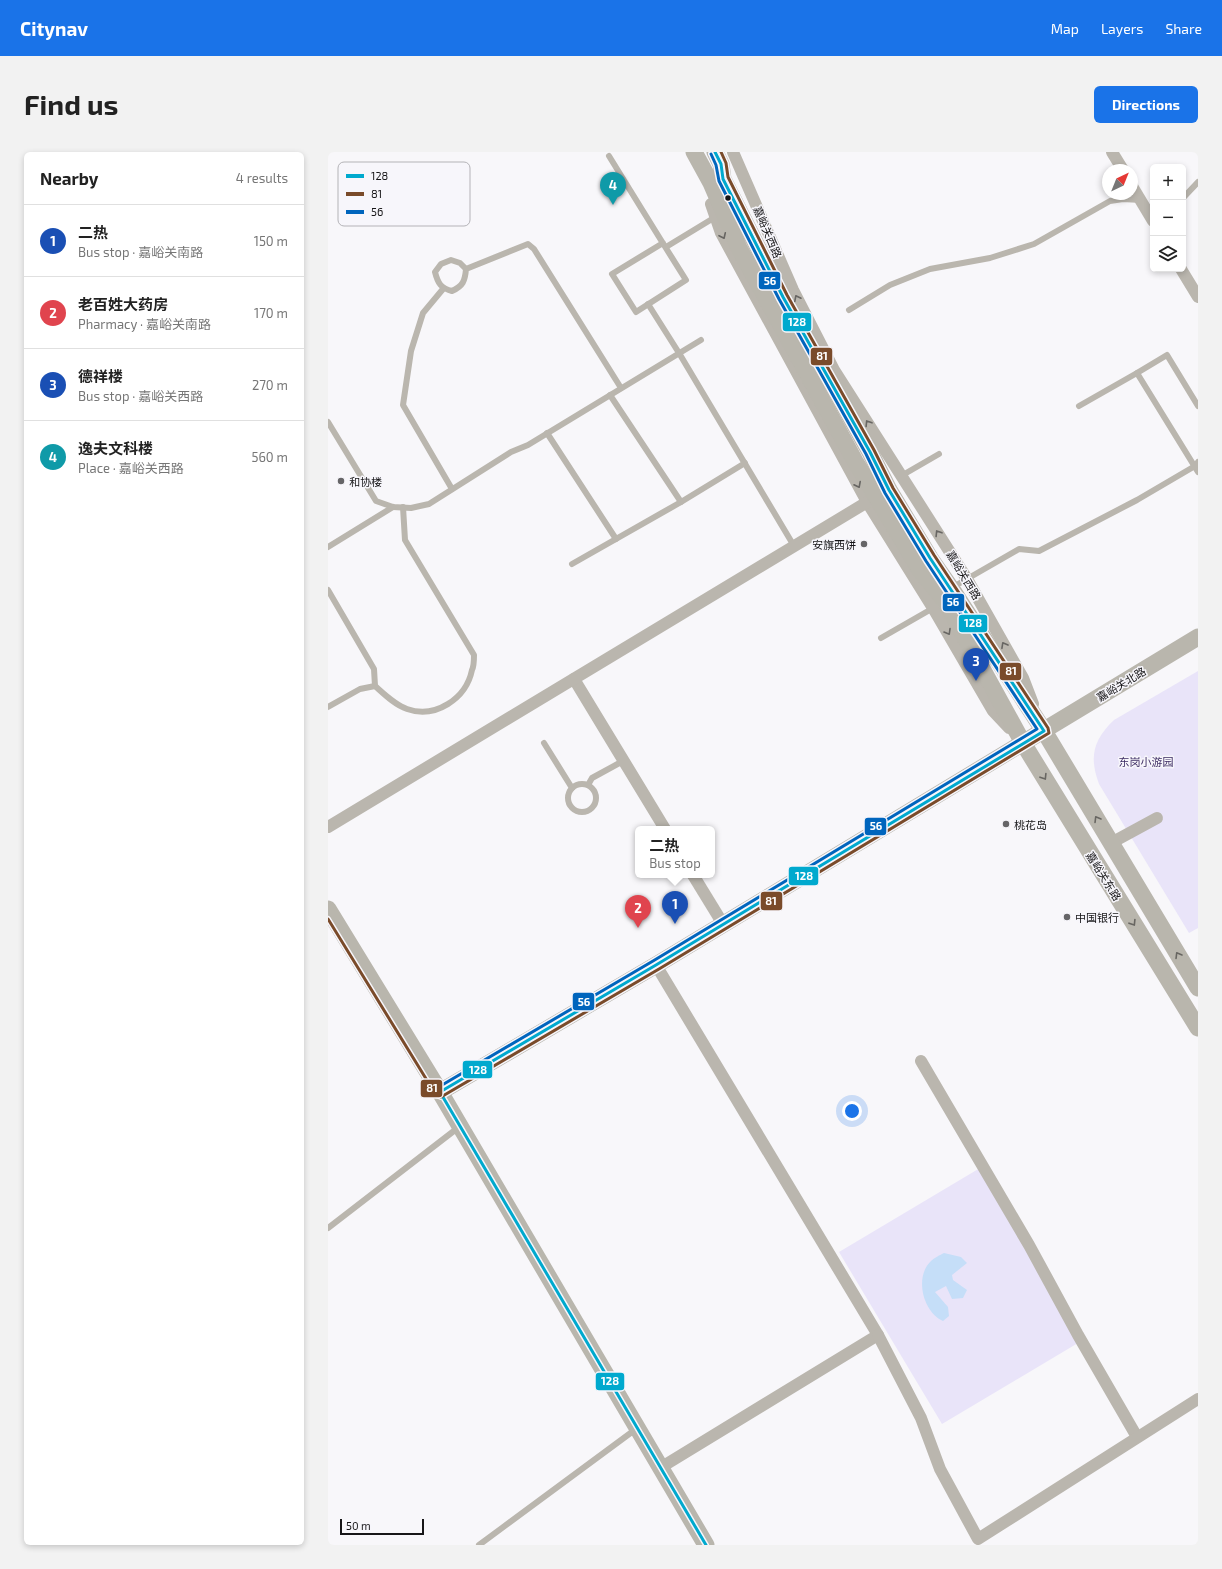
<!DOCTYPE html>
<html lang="en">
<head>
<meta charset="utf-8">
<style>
  body { margin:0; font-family:"Exo 2","Noto Sans SC",sans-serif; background:#f2f2f2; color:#222 }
  .controls { position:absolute; right:12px; top:12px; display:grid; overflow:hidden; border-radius:6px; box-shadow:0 2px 6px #0003 }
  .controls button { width:36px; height:36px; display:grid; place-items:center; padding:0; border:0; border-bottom:1px solid #e0e0e0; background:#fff; color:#222; font:20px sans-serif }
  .compass { position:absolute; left:774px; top:12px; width:36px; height:36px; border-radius:50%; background:#fff; box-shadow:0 2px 6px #0003; rotate:43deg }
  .scale { position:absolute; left:12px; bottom:10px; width:84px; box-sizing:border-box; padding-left:4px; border:2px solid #171618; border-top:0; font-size:11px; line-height:14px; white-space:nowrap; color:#171618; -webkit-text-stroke:3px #f7f6fb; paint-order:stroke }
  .you { position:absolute; left:524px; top:959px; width:14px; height:14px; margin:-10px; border:3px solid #fff; border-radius:50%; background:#1a73e8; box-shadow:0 0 0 6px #1a73e833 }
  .badge { display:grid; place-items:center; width:26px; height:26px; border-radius:50%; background:#1a73e8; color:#fff; font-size:13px; font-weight:700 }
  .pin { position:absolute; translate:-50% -33px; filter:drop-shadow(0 1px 2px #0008) }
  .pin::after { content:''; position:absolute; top:21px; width:14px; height:12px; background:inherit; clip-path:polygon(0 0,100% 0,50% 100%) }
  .popup { position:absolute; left:307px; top:674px; width:80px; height:52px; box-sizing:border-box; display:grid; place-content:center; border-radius:6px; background:#fff; filter:drop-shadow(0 1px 3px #0005); font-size:13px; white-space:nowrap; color:#767676 }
  .popup b { font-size:15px; color:#222 }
  .popup::after { content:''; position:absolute; left:50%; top:100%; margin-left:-8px; border:8px solid transparent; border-top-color:#fff }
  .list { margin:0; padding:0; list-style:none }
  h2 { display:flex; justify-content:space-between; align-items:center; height:52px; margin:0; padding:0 16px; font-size:17px }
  h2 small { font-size:13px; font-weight:400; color:#767676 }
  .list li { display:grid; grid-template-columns:26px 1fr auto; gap:12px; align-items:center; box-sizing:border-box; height:72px; padding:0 16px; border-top:1px solid #e0e0e0 }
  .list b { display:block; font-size:15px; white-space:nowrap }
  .list p { margin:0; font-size:13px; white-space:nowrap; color:#767676 }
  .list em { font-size:13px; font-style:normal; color:#767676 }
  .icon { flex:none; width:22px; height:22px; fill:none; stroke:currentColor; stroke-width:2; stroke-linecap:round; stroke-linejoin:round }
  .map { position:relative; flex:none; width:870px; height:1393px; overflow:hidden; border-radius:6px }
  header { display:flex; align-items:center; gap:24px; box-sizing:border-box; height:56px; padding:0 20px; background:#1a73e8; color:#fff }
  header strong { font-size:19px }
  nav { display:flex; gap:22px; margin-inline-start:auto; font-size:14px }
  .intro { display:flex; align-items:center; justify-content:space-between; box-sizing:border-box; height:96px; padding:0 24px }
  h1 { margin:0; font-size:28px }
  .button { padding:10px 18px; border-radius:6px; background:#1a73e8; color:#fff; font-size:14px; font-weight:700 }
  main { display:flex; gap:24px; padding:0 24px }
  aside { flex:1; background:#fff; border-radius:6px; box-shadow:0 2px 6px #0003 }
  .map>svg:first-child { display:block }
  .green { fill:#e9e4f9 }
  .water { fill:#c5def8 }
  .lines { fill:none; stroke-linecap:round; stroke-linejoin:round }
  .lane { stroke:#bab6ae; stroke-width:6 }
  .street { stroke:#bab6ae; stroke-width:12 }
  .secondary { stroke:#b9b6ad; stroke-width:17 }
  .bus-1-casing { stroke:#f7f6fb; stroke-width:6 }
  .bus-2-casing { stroke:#f7f6fb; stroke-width:6 }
  .bus-3-casing { stroke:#f7f6fb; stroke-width:6 }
  .bus-1 { stroke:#00a9ce; stroke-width:3 }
  .bus-2 { stroke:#7a4b2a; stroke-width:3 }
  .bus-3 { stroke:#0065bd; stroke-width:3 }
  .oneway { stroke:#686663 }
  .oneway2 { stroke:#686662 }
  .bus-dot { fill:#171618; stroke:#f7f6fb; stroke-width:1.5 }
  .poi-dot { fill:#666567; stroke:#f7f6fb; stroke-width:1.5 }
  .labels { text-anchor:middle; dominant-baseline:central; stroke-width:3; stroke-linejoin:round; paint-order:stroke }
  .street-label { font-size:11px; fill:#171618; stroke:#f7f6fb }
  .poi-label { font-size:11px; fill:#171618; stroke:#f7f6fb; text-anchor:start }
  .park-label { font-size:11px; fill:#3d2c63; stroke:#f7f6fb }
  .key { fill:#f7f6fb; stroke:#b4b3b7; stroke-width:1 }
  .key-label { font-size:11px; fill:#171618 }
  .line-badge { stroke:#f7f6fb; stroke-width:1.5 }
  .badge-label { font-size:11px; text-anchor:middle; font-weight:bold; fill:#fff }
</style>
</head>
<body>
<header>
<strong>Citynav</strong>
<nav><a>Map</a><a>Layers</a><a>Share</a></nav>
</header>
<div class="intro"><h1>Find us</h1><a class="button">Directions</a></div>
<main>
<aside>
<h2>Nearby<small>4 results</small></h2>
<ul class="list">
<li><span class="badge" style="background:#1a4fb4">1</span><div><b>二热</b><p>Bus stop · 嘉峪关南路</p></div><em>150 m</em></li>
<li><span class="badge" style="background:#e0444e">2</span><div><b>老百姓大药房</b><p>Pharmacy · 嘉峪关南路</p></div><em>170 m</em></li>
<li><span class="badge" style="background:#1a4fb4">3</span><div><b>德祥楼</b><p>Bus stop · 嘉峪关西路</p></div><em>270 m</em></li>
<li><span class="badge" style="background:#0f9aa8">4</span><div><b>逸夫文科楼</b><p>Place · 嘉峪关西路</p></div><em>560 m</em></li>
</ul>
</aside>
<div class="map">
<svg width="870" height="1393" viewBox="0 0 870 1393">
  <rect width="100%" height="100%" fill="#f8f7fa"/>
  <!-- green -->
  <g class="green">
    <path d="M 870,519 L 870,776 L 861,781 L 771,632 C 761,605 765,588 786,568 Z"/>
    <polygon points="652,1016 755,1188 614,1272 511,1100"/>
  </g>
  <!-- water -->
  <path class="water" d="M 616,1101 L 633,1105 L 639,1111 L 624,1123 L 625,1128 L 639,1138 L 635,1146 L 624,1147 L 618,1134 L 607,1140 L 620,1155 L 621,1164 L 615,1169 C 595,1160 586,1125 603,1109 C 606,1106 612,1103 616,1101 Z"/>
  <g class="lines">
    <!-- lane -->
    <g class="lane">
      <path d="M 281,4 C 307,46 332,87 358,128 L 308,160 L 284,122 L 335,91"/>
      <polyline points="855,46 870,30"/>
      <polyline points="338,95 389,64"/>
      <path d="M 138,117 C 137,129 135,134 124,139 C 113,136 110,132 107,120 L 113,112 L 123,108 L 132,111 L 138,117 L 200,92 L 206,97 L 293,236"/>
      <polyline points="115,137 95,161 83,199 75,253 124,337"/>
      <polyline points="320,152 351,201 466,394"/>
      <polyline points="521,158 562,133 602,117 662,106 706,92 782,49 795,47 813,48"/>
      <polyline points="809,221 839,203 870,254"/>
      <polyline points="282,243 353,350"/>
      <polyline points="751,254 809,221 870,320"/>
      <polyline points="0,270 48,349 65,355 83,356 101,352 183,300 200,293 373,188"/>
      <polyline points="219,281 288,387"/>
      <polyline points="573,324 611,302"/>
      <polyline points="0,395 65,355"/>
      <polyline points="244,412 353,350 417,311"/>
      <polyline points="625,435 691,397 711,399 809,348 867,314 870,310"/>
      <path d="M 0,438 L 46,517 L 47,534 C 56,542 67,553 79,557 C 107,567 138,547 144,518 C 146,514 146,508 146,503 L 77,388 L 75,355"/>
      <polyline points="553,486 607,455"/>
      <polyline points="0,555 32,537 47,534"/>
      <polyline points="216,591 244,636"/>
      <circle cx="254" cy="646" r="14"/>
      <polyline points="260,633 264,626 295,609"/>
      <polyline points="0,1076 131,975"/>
      <polyline points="151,1393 308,1277"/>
    </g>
    <!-- street -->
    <g class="street">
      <polyline points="405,0 465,138 506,218 639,427 695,526 705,552"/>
      <polyline points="784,0 795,18"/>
      <polyline points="804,34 825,69"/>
      <polyline points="383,52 393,81 539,350 605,456 665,559 681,576"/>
      <polyline points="853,117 870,145"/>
      <polyline points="246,527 337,677"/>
      <polyline points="0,675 546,346"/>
      <polyline points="783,691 829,666"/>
      <polyline points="365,723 395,772"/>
      <polyline points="328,813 550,1183 332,1316"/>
      <polyline points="593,909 701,1093 750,1183 809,1285"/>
      <polyline points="550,1183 593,1266 612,1317 650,1387 870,1247"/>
    </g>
    <!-- secondary -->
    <g class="secondary">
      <polyline points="366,0 383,31 411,96 527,309 592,418 617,449 695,591 870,876"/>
      <polyline points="387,0 393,12 395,27 455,145 542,300 561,338 602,406 623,436 716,579 870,836"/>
      <polyline points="0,757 112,940 378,1393"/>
      <polyline points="112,940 328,813 870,485"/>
    </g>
    <!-- bus-1 casing -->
    <g class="bus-1-casing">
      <polyline id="bus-1" points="378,1393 112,940 328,813 716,579 602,406 561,338 542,300 455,145 395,27 393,12 387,0"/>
    </g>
    <!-- bus-2 casing -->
    <g class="bus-2-casing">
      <polyline id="bus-2" points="0,767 108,943 113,945 331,817 721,581 720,576 606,403 565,336 546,298 459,143 400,25 398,11 393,0"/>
    </g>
    <!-- bus-3 casing -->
    <g class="bus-3-casing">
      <polyline id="bus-3" points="109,936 325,809 709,577 598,409 557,341 538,302 451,147 391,29 388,13 383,2"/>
    </g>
    <!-- bus-1 -->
    <use href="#bus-1" class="bus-1"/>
    <!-- bus-2 -->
    <use href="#bus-2" class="bus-2"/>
    <!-- bus-3 -->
    <use href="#bus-3" class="bus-3"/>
  </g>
  <!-- one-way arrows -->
  <defs><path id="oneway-chevron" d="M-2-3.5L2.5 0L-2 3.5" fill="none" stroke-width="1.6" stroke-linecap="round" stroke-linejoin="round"/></defs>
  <g class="oneway">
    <use href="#oneway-chevron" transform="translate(395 84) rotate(65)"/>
    <use href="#oneway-chevron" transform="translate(469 146) rotate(-117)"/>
    <use href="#oneway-chevron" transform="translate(540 271) rotate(-122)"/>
    <use href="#oneway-chevron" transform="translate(530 333) rotate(63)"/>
    <use href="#oneway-chevron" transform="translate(610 381) rotate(-122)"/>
    <use href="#oneway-chevron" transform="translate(620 480) rotate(60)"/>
    <use href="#oneway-chevron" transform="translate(676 493) rotate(-119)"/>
  </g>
  <g class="oneway2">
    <use href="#oneway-chevron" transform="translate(716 625) rotate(58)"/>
    <use href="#oneway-chevron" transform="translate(769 667) rotate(-121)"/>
    <use href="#oneway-chevron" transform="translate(805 771) rotate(58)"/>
    <use href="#oneway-chevron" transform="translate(850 803) rotate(-121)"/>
  </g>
  <!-- markers -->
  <circle class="bus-dot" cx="400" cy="46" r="3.5"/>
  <g class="poi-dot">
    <circle cx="13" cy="329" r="4"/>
    <circle cx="536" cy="392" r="4"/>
    <circle cx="678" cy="672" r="4"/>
    <circle cx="739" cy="765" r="4"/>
  </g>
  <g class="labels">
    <!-- street labels -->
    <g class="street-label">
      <text transform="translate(440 80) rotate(67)">嘉峪关西路</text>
      <text transform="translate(636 423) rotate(59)">嘉峪关西路</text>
      <text transform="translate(793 532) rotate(-31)">嘉峪关北路</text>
      <text transform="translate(776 724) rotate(58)">嘉峪关东路</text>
    </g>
    <!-- poi labels -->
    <g class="poi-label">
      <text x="21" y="329">和协楼</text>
      <text x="528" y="392" text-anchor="end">安旗西饼</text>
      <text x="686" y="672">桃花岛</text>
      <text x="747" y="765">中国银行</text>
    </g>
    <!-- park labels -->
    <g class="park-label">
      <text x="818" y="609">东岗小游园</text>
    </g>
  </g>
  <!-- legend -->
  <rect x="10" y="10" width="132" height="64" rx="6" class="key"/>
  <rect x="18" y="22" width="18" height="4" fill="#00a9ce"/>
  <rect x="18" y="40" width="18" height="4" fill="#7a4b2a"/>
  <rect x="18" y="58" width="18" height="4" fill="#0065bd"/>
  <g class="key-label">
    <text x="43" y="28">128</text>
    <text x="43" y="46">81</text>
    <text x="43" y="64">56</text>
  </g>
  <g class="line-badge">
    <rect x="430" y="119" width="23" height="19" rx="4" fill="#0065bd"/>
    <rect x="454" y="160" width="30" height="20" rx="4" fill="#00a9ce"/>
    <rect x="482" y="195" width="23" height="19" rx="4" fill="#7a4b2a"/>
    <rect x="614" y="441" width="23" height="19" rx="4" fill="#0065bd"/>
    <rect x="630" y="462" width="30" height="19" rx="4" fill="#00a9ce"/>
    <rect x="671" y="510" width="23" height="19" rx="4" fill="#7a4b2a"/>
    <rect x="536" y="665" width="23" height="19" rx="4" fill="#0065bd"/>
    <rect x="460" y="714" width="31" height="20" rx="4" fill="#00a9ce"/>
    <rect x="432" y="739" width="23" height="20" rx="4" fill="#7a4b2a"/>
    <rect x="244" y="840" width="23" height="19" rx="4" fill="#0065bd"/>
    <rect x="134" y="908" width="31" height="19" rx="4" fill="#00a9ce"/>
    <rect x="92" y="927" width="23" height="19" rx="4" fill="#7a4b2a"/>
    <rect x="267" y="1220" width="30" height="19" rx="4" fill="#00a9ce"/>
  </g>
  <g class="badge-label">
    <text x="442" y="133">56</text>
    <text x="469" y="174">128</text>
    <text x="494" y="208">81</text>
    <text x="625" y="454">56</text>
    <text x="645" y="475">128</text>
    <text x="683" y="523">81</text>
    <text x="548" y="678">56</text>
    <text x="476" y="728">128</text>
    <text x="443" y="753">81</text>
    <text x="256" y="854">56</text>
    <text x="150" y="922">128</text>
    <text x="104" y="940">81</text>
    <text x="282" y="1233">128</text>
  </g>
</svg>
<div class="controls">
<button>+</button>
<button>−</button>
<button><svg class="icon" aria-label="layers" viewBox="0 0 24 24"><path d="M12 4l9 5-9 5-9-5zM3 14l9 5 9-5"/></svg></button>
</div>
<svg class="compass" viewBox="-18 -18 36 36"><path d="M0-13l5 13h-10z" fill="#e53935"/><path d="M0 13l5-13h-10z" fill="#767676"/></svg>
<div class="scale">50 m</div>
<div class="you"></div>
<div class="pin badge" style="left:347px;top:772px;background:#1a4fb4">1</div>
<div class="popup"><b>二热</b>Bus stop</div>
<div class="pin badge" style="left:310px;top:776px;background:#e0444e">2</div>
<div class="pin badge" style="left:648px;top:529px;background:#1a4fb4">3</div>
<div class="pin badge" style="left:285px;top:53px;background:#0f9aa8">4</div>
</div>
</main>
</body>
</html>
